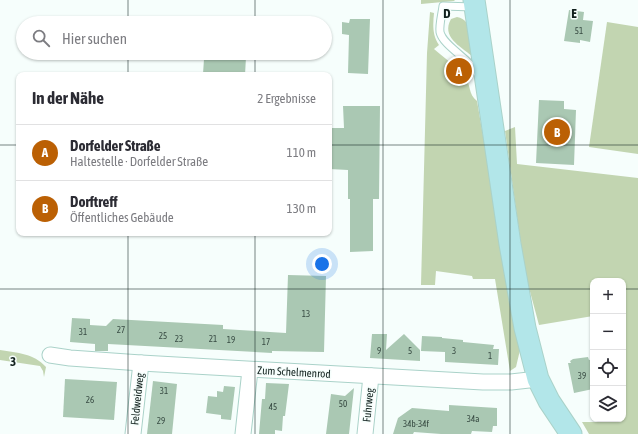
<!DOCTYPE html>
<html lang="de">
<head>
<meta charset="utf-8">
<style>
  body { margin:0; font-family:"Asap Condensed",sans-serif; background:#f7f7f7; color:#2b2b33 }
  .controls { position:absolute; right:12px; bottom:12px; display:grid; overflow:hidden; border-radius:8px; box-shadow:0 1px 3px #0004 }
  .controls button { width:36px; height:36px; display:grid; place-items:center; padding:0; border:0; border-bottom:1px solid #e1e1e2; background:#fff; color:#2b2b33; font:20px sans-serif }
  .you { position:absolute; left:322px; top:264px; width:14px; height:14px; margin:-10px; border:3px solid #fff; border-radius:50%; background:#1a73e8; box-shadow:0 0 0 6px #1a73e833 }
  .badge { display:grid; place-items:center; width:26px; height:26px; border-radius:50%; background:#bb6004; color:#fff; font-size:13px; font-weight:700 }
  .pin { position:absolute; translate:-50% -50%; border:2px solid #fff; box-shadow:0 1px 4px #0006 }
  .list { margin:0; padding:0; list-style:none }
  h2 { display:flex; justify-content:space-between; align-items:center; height:52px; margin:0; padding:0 16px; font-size:17px }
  h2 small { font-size:13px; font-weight:400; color:#7c7c81 }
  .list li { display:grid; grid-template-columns:26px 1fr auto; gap:12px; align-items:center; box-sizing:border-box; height:56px; padding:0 16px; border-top:1px solid #e1e1e2 }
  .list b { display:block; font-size:15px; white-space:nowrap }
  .list p { margin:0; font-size:13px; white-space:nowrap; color:#7c7c81 }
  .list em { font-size:13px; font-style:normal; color:#7c7c81 }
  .icon { flex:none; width:22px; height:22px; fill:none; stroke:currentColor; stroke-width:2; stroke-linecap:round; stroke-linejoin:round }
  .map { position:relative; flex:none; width:638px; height:434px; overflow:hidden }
  .search { position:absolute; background:#fff; box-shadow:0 1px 3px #0004; left:16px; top:16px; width:316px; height:44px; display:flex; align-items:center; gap:10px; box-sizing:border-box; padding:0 14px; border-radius:22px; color:#7c7c81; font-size:15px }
  .panel { position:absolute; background:#fff; box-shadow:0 1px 3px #0004; left:16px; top:72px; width:316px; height:164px; border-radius:8px }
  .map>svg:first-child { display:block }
  .green { fill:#c2d5b1 }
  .building { fill:#aac8b3 }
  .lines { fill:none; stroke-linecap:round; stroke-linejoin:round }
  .service-casing { stroke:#aad2c9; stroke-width:9 }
  .minor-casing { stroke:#aad2c9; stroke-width:17 }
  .secondary-casing { stroke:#aad2c9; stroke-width:23 }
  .service { stroke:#fff; stroke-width:7 }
  .minor { stroke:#fff; stroke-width:15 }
  .secondary { stroke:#b2e6e9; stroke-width:21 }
  .grid { fill:none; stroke:#11201d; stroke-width:1; stroke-opacity:0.55 }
  .labels { text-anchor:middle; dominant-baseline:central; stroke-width:3; stroke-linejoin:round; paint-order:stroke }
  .number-label { font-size:9px; fill:#374a42 }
  .street-label { font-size:11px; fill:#11201d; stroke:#f6fefc }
  .grid-label { font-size:13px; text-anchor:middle; font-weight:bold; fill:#11201d; stroke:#f6fefc; stroke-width:3; stroke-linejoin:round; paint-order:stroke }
</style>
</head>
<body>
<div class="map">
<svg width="638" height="434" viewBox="0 0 638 434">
  <rect width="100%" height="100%" fill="#f6fefc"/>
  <!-- green -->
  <g class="green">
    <polygon points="421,0 455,0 454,1 421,4"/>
    <path d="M 430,12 L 434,13 C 433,24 432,35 439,45 L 434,49 C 444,58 456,66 465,76 C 471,85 468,94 477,101 L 520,350 L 516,367 L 510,371 L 495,279 L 473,279 L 472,276 L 436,271 L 435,285 L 421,285 L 427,53 Z"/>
    <path d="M 457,17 C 474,20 471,43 472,56 C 460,46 441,37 451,19 Z"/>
    <polygon points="607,22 638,27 638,154 589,147"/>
    <polygon points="515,127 517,164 638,178 638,434 589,434 582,422 619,422 619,419 623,419 623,281 593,281 593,316 539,325 525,273 505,131"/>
    <path d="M 0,350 C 18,353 33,353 46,367 L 44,377 L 43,371 L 40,366 L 0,360 Z"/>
  </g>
  <!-- building -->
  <g class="building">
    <polygon points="569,10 584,12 583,20 593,21 590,42 580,40 580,43 564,41"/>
    <polygon points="350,19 370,19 368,74 348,73 349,35 342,34 342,22 349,23"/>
    <polygon points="227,55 246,57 245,75 203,74 204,59 219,59 219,56 227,57"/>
    <polygon points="539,100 564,101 564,109 576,110 574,165 536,163"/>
    <polygon points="343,106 380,106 379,199 373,199 373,251 350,252 350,199 348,199 348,170 329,169 329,128 344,128"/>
    <polygon points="288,275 326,276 324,352 272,351 272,353 108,344 108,351 95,351 95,344 70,342 72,318 90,319 90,325 106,326 113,319 223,325 223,329 286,333"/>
    <polygon points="372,334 387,334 386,350 404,334 420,350 420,361 370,358"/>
    <polygon points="422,336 442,337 442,338 463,340 463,342 494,345 493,349 499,349 498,365 445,362 445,352 421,351"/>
    <polygon points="588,357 589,360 593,359 593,389 574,393 568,363 571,363 570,361 573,359"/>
    <polygon points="65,379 117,382 114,420 63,417"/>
    <polygon points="153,381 177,384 172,434 147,434"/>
    <polygon points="266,383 289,384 285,416 283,416 282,431 275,430 275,434 259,434 262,399 265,399"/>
    <polygon points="224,386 235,387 231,420 221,419 221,415 206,413 208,396 217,397 217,391 223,392"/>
    <polygon points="354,388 349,434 326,434 331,394 345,396"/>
    <polygon points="449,405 497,408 497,426 493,426 492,432 472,431 471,434 441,434 414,432 413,434 393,434 398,418 412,408 449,411"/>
  </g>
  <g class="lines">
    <!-- service casing -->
    <g class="service-casing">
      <path id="service" d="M 473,7 L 443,6 C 442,14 439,25 440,32 C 443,46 470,59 478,74"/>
    </g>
    <!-- minor casing -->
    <g class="minor-casing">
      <g id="minor">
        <polyline points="50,355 70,358 141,363 483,382 511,382 538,379"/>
        <polyline points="133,434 141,363"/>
        <polyline points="243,434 250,370"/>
        <polyline points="365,434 371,376"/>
      </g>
    </g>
    <!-- secondary casing -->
    <g class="secondary-casing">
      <polyline id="secondary" points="474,0 510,244 525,328 538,379 549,401 571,434"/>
    </g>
    <!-- service -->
    <use href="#service" class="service"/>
    <!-- minor -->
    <use href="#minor" class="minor"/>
    <!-- secondary -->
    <use href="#secondary" class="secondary"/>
  </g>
  <!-- grid -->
  <path class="grid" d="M 128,0 L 128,23M 255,0 L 255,23M 383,0 L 383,434M 510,0 L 510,434M 128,53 L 128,75M 255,53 L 255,75M 0,145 L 19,145M 329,145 L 638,145M 128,233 L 128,434M 255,233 L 255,434M 0,289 L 593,289M 623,289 L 638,289"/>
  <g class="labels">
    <!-- number labels -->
    <g class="number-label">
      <text x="579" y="31">51</text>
      <text x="306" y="314">13</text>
      <text x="121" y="330">27</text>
      <text x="83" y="332">31</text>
      <text x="163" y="336">25</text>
      <text x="179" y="339">23</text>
      <text x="213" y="339">21</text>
      <text x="231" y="340">19</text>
      <text x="266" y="342">17</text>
      <text x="379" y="351">9</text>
      <text x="410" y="351">5</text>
      <text x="454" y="351">3</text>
      <text x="490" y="356">1</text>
      <text x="582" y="376">39</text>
      <text x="164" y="391">31</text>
      <text x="90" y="400">26</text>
      <text x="343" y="404">50</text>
      <text x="273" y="407">45</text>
      <text x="473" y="419">34a</text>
      <text x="161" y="421">29</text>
      <text x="416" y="424">34b-34f</text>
    </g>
    <!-- street labels -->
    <g class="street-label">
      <text transform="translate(294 372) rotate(3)">Zum Schelmenrod</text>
      <text transform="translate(137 399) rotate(-84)">Feldweidweg</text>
      <text transform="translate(368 405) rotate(-84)">Fuhrweg</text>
    </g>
  </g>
  <g class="grid-label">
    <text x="447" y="18">D</text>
    <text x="574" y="18">E</text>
    <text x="13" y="366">3</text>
  </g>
</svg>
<div class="controls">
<button>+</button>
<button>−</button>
<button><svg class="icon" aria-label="locate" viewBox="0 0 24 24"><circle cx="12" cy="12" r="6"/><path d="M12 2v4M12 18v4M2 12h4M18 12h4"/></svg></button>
<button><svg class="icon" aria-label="layers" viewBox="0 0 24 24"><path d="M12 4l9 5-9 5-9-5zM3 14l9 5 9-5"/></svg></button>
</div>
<div class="you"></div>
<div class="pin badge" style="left:459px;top:71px">A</div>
<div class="pin badge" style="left:557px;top:132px">B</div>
<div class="search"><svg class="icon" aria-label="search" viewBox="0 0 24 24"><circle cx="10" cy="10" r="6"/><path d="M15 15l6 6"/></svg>Hier suchen</div>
<section class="panel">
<h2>In der Nähe<small>2 Ergebnisse</small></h2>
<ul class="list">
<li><span class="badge">A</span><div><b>Dorfelder Straße</b><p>Haltestelle · Dorfelder Straße</p></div><em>110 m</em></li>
<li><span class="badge">B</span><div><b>Dorftreff</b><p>Öffentliches Gebäude</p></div><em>130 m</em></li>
</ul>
</section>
</div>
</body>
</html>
